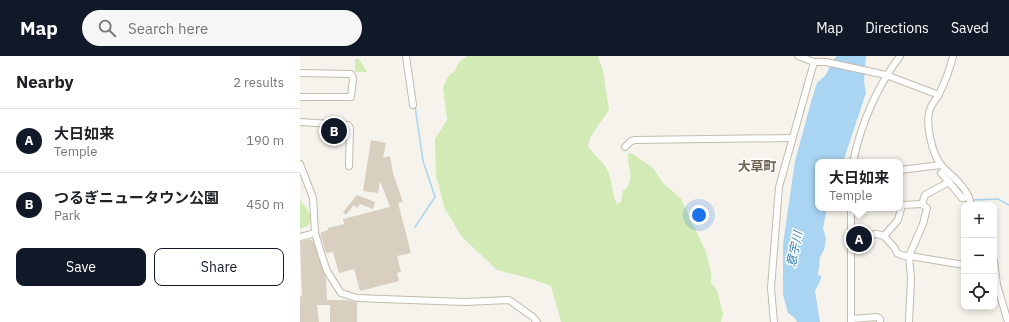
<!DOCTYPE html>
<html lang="en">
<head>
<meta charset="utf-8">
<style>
  body { margin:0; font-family:"IBM Plex Sans","Noto Sans JP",sans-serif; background:#f6f6f6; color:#202124 }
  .controls { position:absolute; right:12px; bottom:12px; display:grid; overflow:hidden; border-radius:8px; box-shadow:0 2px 6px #0003 }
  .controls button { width:36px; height:36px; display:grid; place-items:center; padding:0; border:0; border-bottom:1px solid #e0e0e0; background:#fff; color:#202124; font:20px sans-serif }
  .you { position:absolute; left:399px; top:159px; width:14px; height:14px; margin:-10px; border:3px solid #fff; border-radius:50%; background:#1a73e8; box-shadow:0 0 0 6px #1a73e833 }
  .badge { display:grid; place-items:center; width:26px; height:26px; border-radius:50%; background:#111827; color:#fff; font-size:13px; font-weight:700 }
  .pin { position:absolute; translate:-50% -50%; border:2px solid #fff; box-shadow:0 1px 4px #0006 }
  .popup { position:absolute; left:515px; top:103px; width:88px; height:52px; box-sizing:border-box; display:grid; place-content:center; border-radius:8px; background:#fff; filter:drop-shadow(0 1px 3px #0005); font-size:13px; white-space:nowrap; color:#757577 }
  .popup b { font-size:15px; color:#202124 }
  .popup::after { content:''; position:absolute; left:50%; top:100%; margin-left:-8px; border:8px solid transparent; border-top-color:#fff }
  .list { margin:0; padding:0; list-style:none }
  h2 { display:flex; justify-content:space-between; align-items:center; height:52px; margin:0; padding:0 16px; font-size:17px }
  h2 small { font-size:13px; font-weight:400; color:#757577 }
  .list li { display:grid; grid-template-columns:26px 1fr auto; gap:12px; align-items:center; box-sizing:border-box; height:64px; padding:0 16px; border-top:1px solid #e0e0e0 }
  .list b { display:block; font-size:15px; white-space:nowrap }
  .list p { margin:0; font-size:13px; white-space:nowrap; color:#757577 }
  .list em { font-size:13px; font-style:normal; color:#757577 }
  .actions { display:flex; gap:8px; padding:12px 16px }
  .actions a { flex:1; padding:9px 0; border:1px solid #111827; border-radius:8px; text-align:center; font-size:14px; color:#111827 }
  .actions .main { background:#111827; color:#fff }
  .icon { flex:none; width:22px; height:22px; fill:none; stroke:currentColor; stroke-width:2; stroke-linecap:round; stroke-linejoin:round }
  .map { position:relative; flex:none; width:709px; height:266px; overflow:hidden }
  header { display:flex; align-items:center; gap:24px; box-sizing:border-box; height:56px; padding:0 20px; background:#111827; color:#fff }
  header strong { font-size:19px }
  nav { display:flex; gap:22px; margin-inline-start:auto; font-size:14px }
  .search { width:280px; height:36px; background:#f6f6f6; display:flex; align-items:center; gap:10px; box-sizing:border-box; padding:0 14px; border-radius:22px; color:#757577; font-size:15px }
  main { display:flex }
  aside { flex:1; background:#fff }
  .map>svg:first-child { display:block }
  .green { fill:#d2eab5 }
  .water { fill:#a9d4f2 }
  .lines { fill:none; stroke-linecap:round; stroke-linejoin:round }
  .stream { stroke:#a9d4f2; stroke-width:1.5 }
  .building { fill:#d8cfc1 }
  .minor-casing { stroke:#c2bbae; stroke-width:8 }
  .minor { stroke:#fff; stroke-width:6 }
  .labels { text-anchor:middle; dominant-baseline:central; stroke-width:3; stroke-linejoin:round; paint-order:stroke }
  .water-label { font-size:12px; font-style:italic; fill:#2e7ab2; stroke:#fff }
  .quarter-label { font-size:13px; font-weight:bold; fill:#6e6250; stroke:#fff }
</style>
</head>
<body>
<header>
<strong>Map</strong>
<div class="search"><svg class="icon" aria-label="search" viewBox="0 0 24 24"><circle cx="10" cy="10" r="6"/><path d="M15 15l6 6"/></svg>Search here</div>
<nav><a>Map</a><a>Directions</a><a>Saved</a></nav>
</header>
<main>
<aside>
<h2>Nearby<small>2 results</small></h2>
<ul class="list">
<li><span class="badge">A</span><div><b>大日如来</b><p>Temple</p></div><em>190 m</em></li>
<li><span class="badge">B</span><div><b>つるぎニュータウン公園</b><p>Park</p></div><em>450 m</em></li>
</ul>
<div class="actions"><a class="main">Save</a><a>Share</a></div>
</aside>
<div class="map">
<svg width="709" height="266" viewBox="0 0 709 266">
  <rect width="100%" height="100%" fill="#f6f3ec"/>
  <!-- green -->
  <g class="green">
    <path d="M 167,0 L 298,0 L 303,14 L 309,54 L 291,80 L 288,90 C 295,102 305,104 310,121 C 312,129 313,141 317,148 L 321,146 L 323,134 L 326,133 C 335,118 327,113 328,98 L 331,97 L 353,112 L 362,126 L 381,143 L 406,196 L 411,217 L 411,227 L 417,234 L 423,258 L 421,266 L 261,266 L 251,230 L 232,223 L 197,214 L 162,181 L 145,153 L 136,120 L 135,83 L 147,64 L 143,31 L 149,19 L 155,15 L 159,6 Z"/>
    <polygon points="55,3 59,3 67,16 55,16"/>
    <path d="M 0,143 C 4,152 16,159 8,170 L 0,173 Z"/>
  </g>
  <!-- water -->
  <polygon class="water" points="537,0 566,0 564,26 566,37 543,106 518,106 518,152 527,152 523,172 526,183 524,194 520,201 518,219 521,220 521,223 515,235 520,266 497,266 495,262 488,257 483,238 483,188 495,105 511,46 517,27 526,19 532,5"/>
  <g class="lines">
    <!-- stream -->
    <g class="stream">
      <polyline points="115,50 123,105 135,141 115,171"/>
      <polyline points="672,144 698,143 709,149"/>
    </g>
  </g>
  <!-- building -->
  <g class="building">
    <polygon points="71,84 86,87 83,102 90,100 93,117 103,146 98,147 111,197 97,200 101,216 97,217 99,225 60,235 54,213 39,217 33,196 26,197 20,177 28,174 28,172 44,168 43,163 90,151 80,125 78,137 63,135"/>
    <polygon points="57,139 75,146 73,153 60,148 57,152 54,149 46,159 43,156"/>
    <polygon points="10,183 13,185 26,222 27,244 47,244 57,246 57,266 30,266 30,249 17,249 19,266 0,266 0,241 2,240 0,185"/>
  </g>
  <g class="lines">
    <!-- minor casing -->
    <g class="minor-casing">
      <g id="minor">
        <polyline points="106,0 113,49"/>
        <polyline points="498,0 514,6 526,6 586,19 639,39"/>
        <path d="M 653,0 C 650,13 645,26 639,38 C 637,42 633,46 631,51 C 624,65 632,99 642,110 C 654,123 667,130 671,149"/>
        <polyline points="0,17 51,18 53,22 51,41 0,41"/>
        <polyline points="0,66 48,69 50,72 49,110"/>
        <polyline points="325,91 331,85 335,84 492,82"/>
        <path d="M 553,106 C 561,68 577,31 600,0"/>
        <polyline points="0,108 13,142 15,177 21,197 27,215 41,237 57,242 83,243 165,246 209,244 233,261 237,266"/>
        <polyline points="600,114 641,109"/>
        <polyline points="649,126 662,142 669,141"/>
        <polyline points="622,148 625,139 649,126 641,117"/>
        <polyline points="0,181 15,177"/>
        <polyline points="551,181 577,178 584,180"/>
        <polyline points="694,205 697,229 708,266"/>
        <polyline points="551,263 577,261 580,263 580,266"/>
        <polyline points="474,266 471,232 479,131 514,6"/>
        <polyline points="551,266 551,152"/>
        <path d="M 609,266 L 611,222 L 609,200 L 623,168 L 627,152 L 622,148 L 602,149 L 598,164 L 584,180 L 594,191 L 597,197 C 601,200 605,200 610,200 L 664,209"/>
      </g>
    </g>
    <!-- minor -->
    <use href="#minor" class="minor"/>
  </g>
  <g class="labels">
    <!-- water labels -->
    <g class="water-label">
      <text transform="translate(494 193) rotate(-78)">意宇川</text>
    </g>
    <!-- quarter labels -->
    <g class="quarter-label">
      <text x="457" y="110">大草町</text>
    </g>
  </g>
</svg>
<div class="controls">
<button>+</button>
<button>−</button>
<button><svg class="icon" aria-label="locate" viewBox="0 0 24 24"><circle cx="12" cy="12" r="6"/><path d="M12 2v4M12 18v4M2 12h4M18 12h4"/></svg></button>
</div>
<div class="you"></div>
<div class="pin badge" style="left:559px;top:183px">A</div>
<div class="popup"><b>大日如来</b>Temple</div>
<div class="pin badge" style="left:34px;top:75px">B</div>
</div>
</main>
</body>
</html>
